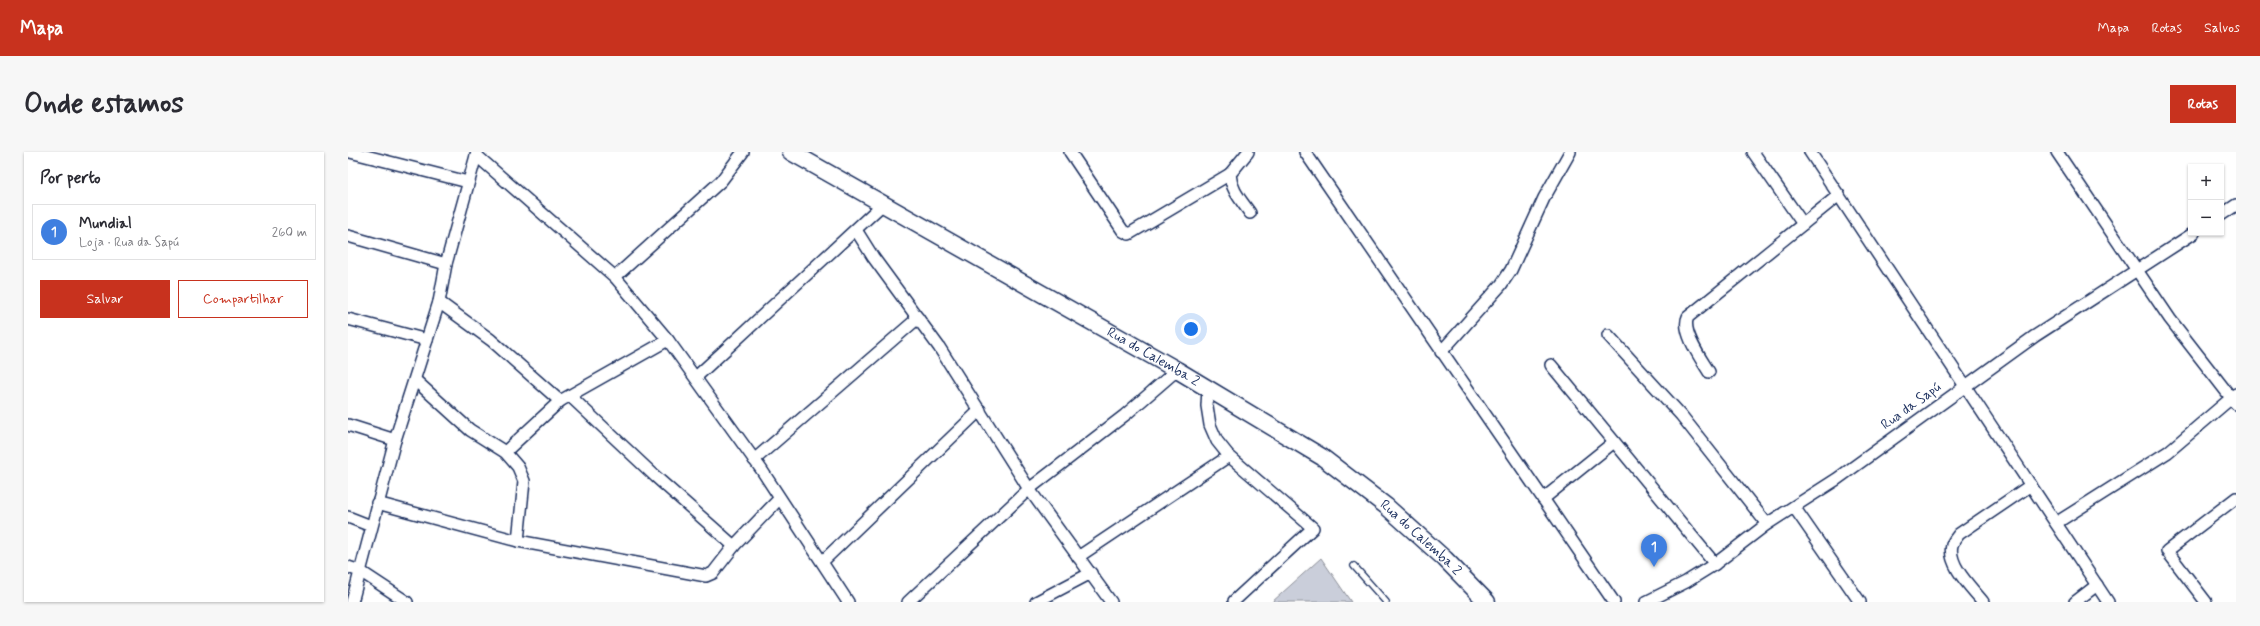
<!DOCTYPE html>
<html lang="pt">
<head>
<meta charset="utf-8">
<style>
  body { margin:0; font-family:Mynerve,sans-serif; background:#f7f7f7; color:#2b2b33 }
  .controls { position:absolute; right:12px; top:12px; display:grid; overflow:hidden; border-radius:0px; box-shadow:0 1px 3px #0004 }
  .controls button { width:36px; height:36px; display:grid; place-items:center; padding:0; border:0; border-bottom:1px solid #e1e1e2; background:#fff; color:#2b2b33; font:20px sans-serif }
  .you { position:absolute; left:843px; top:177px; width:14px; height:14px; margin:-10px; border:3px solid #fff; border-radius:50%; background:#1a73e8; box-shadow:0 0 0 6px #1a73e833 }
  .badge { display:grid; place-items:center; width:26px; height:26px; border-radius:50%; background:#c8321e; color:#fff; font-size:13px; font-weight:700 }
  .pin { position:absolute; translate:-50% -33px; filter:drop-shadow(0 1px 2px #0008) }
  .pin::after { content:''; position:absolute; top:21px; width:14px; height:12px; background:inherit; clip-path:polygon(0 0,100% 0,50% 100%) }
  .list { margin:0; padding:0; list-style:none }
  h2 { display:flex; justify-content:space-between; align-items:center; height:52px; margin:0; padding:0 16px; font-size:17px }
  h2 small { font-size:13px; font-weight:400; color:#7c7c81 }
  .list li { display:grid; grid-template-columns:26px 1fr auto; gap:12px; align-items:center; box-sizing:border-box; height:56px; margin:0 8px 8px; padding:0 8px; border:1px solid #e1e1e2; border-radius:0px }
  .list b { display:block; font-size:15px; white-space:nowrap }
  .list p { margin:0; font-size:13px; white-space:nowrap; color:#7c7c81 }
  .list em { font-size:13px; font-style:normal; color:#7c7c81 }
  .actions { display:flex; gap:8px; padding:12px 16px }
  .actions a { flex:1; padding:9px 0; border:1px solid #c8321e; border-radius:0px; text-align:center; font-size:14px; color:#c8321e }
  .actions .main { background:#c8321e; color:#fff }
  .map { position:relative; flex:none; width:1888px; height:450px; overflow:hidden; border-radius:0px }
  header { display:flex; align-items:center; gap:24px; box-sizing:border-box; height:56px; padding:0 20px; background:#c8321e; color:#fff }
  header strong { font-size:19px }
  nav { display:flex; gap:22px; margin-inline-start:auto; font-size:14px }
  .intro { display:flex; align-items:center; justify-content:space-between; box-sizing:border-box; height:96px; padding:0 24px }
  h1 { margin:0; font-size:28px }
  .button { padding:10px 18px; border-radius:0px; background:#c8321e; color:#fff; font-size:14px; font-weight:700 }
  main { display:flex; gap:24px; padding:0 24px }
  aside { flex:1; background:#fff; border-radius:0px; box-shadow:0 1px 3px #0004 }
  .map>svg:first-child { display:block }
  .building { fill:#caceda; stroke:#8d9099 }
  .lines { fill:none; stroke-linecap:round; stroke-linejoin:round }
  .lane-casing { stroke:#1b2f5e; stroke-width:8 }
  .street-casing { stroke:#1b2f5e; stroke-width:14 }
  .secondary-casing { stroke:#1b2f5e; stroke-width:19 }
  .lane { stroke:#fff; stroke-width:5.5 }
  .street { stroke:#fff; stroke-width:11 }
  .secondary { stroke:#fff; stroke-width:16 }
  .labels { text-anchor:middle; dominant-baseline:central; stroke-width:4; stroke-linejoin:round; paint-order:stroke }
  .street-label { font-size:14px; fill:#1b2f5e; stroke:#fff }
</style>
</head>
<body>
<header>
<strong>Mapa</strong>
<nav><a>Mapa</a><a>Rotas</a><a>Salvos</a></nav>
</header>
<div class="intro"><h1>Onde estamos</h1><a class="button">Rotas</a></div>
<main>
<aside>
<h2>Por perto<small></small></h2>
<ul class="list">
<li><span class="badge" style="background:#3f7fe0">1</span><div><b>Mundial</b><p>Loja · Rua da Sapú</p></div><em>260 m</em></li>
</ul>
<div class="actions"><a class="main">Salvar</a><a>Compartilhar</a></div>
</aside>
<div class="map">
<svg width="1888" height="450" viewBox="0 0 1888 450">
  <rect width="100%" height="100%" fill="#fff"/>
  <filter id="ink" filterUnits="userSpaceOnUse"><feTurbulence type="fractalNoise" baseFrequency=".025" numOctaves="2"/><feDisplacementMap in="SourceGraphic" scale="8" xChannelSelector="R" yChannelSelector="G"/><feConvolveMatrix kernelMatrix="1 2 1 2 8 2 1 2 1" color-interpolation-filters="sRGB"/></filter>
  <g filter="url(#ink)">
    <!-- building -->
    <polygon class="building" points="973,406 1003,450 924,450"/>
    <g class="lines">
      <!-- lane casing -->
      <g class="lane-casing">
        <polyline id="lane" points="1006,414 1038,450"/>
      </g>
      <!-- street casing -->
      <g class="street-casing">
        <g id="street">
          <polyline points="2,0 120,30"/>
          <polyline points="722,0 775,79 781,82 882,22"/>
          <path d="M 900,0 L 882,22 C 883,38 893,48 902,61"/>
          <polyline points="957,0 1266,450"/>
          <polyline points="1405,0 1455,72"/>
          <polyline points="1462,0 1760,450"/>
          <polyline points="1709,0 1822,167 1888,252"/>
          <polyline points="128,3 267,125 320,188 413,317 500,450"/>
          <polyline points="1873,63 1888,53"/>
          <polyline points="508,78 525,105 591,195 681,337 763,450"/>
          <polyline points="0,84 98,112"/>
          <polyline points="267,125 373,29 395,0"/>
          <polyline points="91,150 143,188 212,249"/>
          <polyline points="0,167 79,188"/>
          <polyline points="1260,183 1333,263 1419,372"/>
          <polyline points="1093,200 1153,133 1163,118 1196,46 1222,0"/>
          <polyline points="1203,213 1367,412"/>
          <path d="M 1361,220 C 1353,207 1333,179 1340,165 L 1491,43"/>
          <polyline points="348,225 535,52"/>
          <polyline points="67,228 122,278 157,300 170,315 176,329 170,389"/>
          <polyline points="860,236 859,254 862,273 869,289 881,304 965,376 886,449"/>
          <polyline points="222,244 308,325 386,394"/>
          <polyline points="0,273 47,288"/>
          <polyline points="157,300 212,249 320,188"/>
          <polyline points="406,308 570,166"/>
          <polyline points="1195,347 1266,290"/>
          <polyline points="29,351 170,389 358,424 365,421 386,394 431,347"/>
          <polyline points="1446,355 1512,450"/>
          <polyline points="0,365 23,374"/>
          <polyline points="1708,371 1820,300 1888,242"/>
          <polyline points="730,405 881,304"/>
          <polyline points="475,409 632,258"/>
          <polyline points="0,415 12,419 59,450"/>
          <polyline points="4,450 47,288 91,150 98,112 129,0"/>
          <polyline points="560,450 681,337 777,263 829,218"/>
          <polyline points="688,450 743,421"/>
          <polyline points="1298,450 1338,430 1367,412 1419,372 1489,327 1687,184 1846,81"/>
          <path d="M 1635,450 C 1624,436 1599,413 1604,393 C 1605,389 1609,385 1611,382 L 1683,333"/>
          <polyline points="1727,450 1749,433"/>
          <polyline points="1858,450 1819,399 1888,346"/>
        </g>
      </g>
      <!-- secondary casing -->
      <g class="secondary-casing">
        <g id="secondary">
          <path id="s1" d="M 443,0 L 829,218 L 974,305 L 1038,354 L 1097,407 L 1139,450"/>
        </g>
      </g>
      <!-- lane -->
      <use href="#lane" class="lane"/>
      <!-- street -->
      <use href="#street" class="street"/>
      <!-- secondary -->
      <use href="#secondary" class="secondary"/>
    </g>
  </g>
  <g class="labels">
    <!-- street labels -->
    <g class="street-label">
      <text stroke="none"><textPath href="#s1" startOffset="416">Rua do Calemba 2</textPath></text>
      <text transform="translate(1563 254) rotate(-36)">Rua da Sapú</text>
      <text stroke="none"><textPath href="#s1" startOffset="740">Rua do Calemba 2</textPath></text>
    </g>
  </g>
</svg>
<div class="controls">
<button>+</button>
<button>−</button>
</div>
<div class="you"></div>
<div class="pin badge" style="left:1306px;top:415px;background:#3f7fe0">1</div>
</div>
</main>
</body>
</html>
